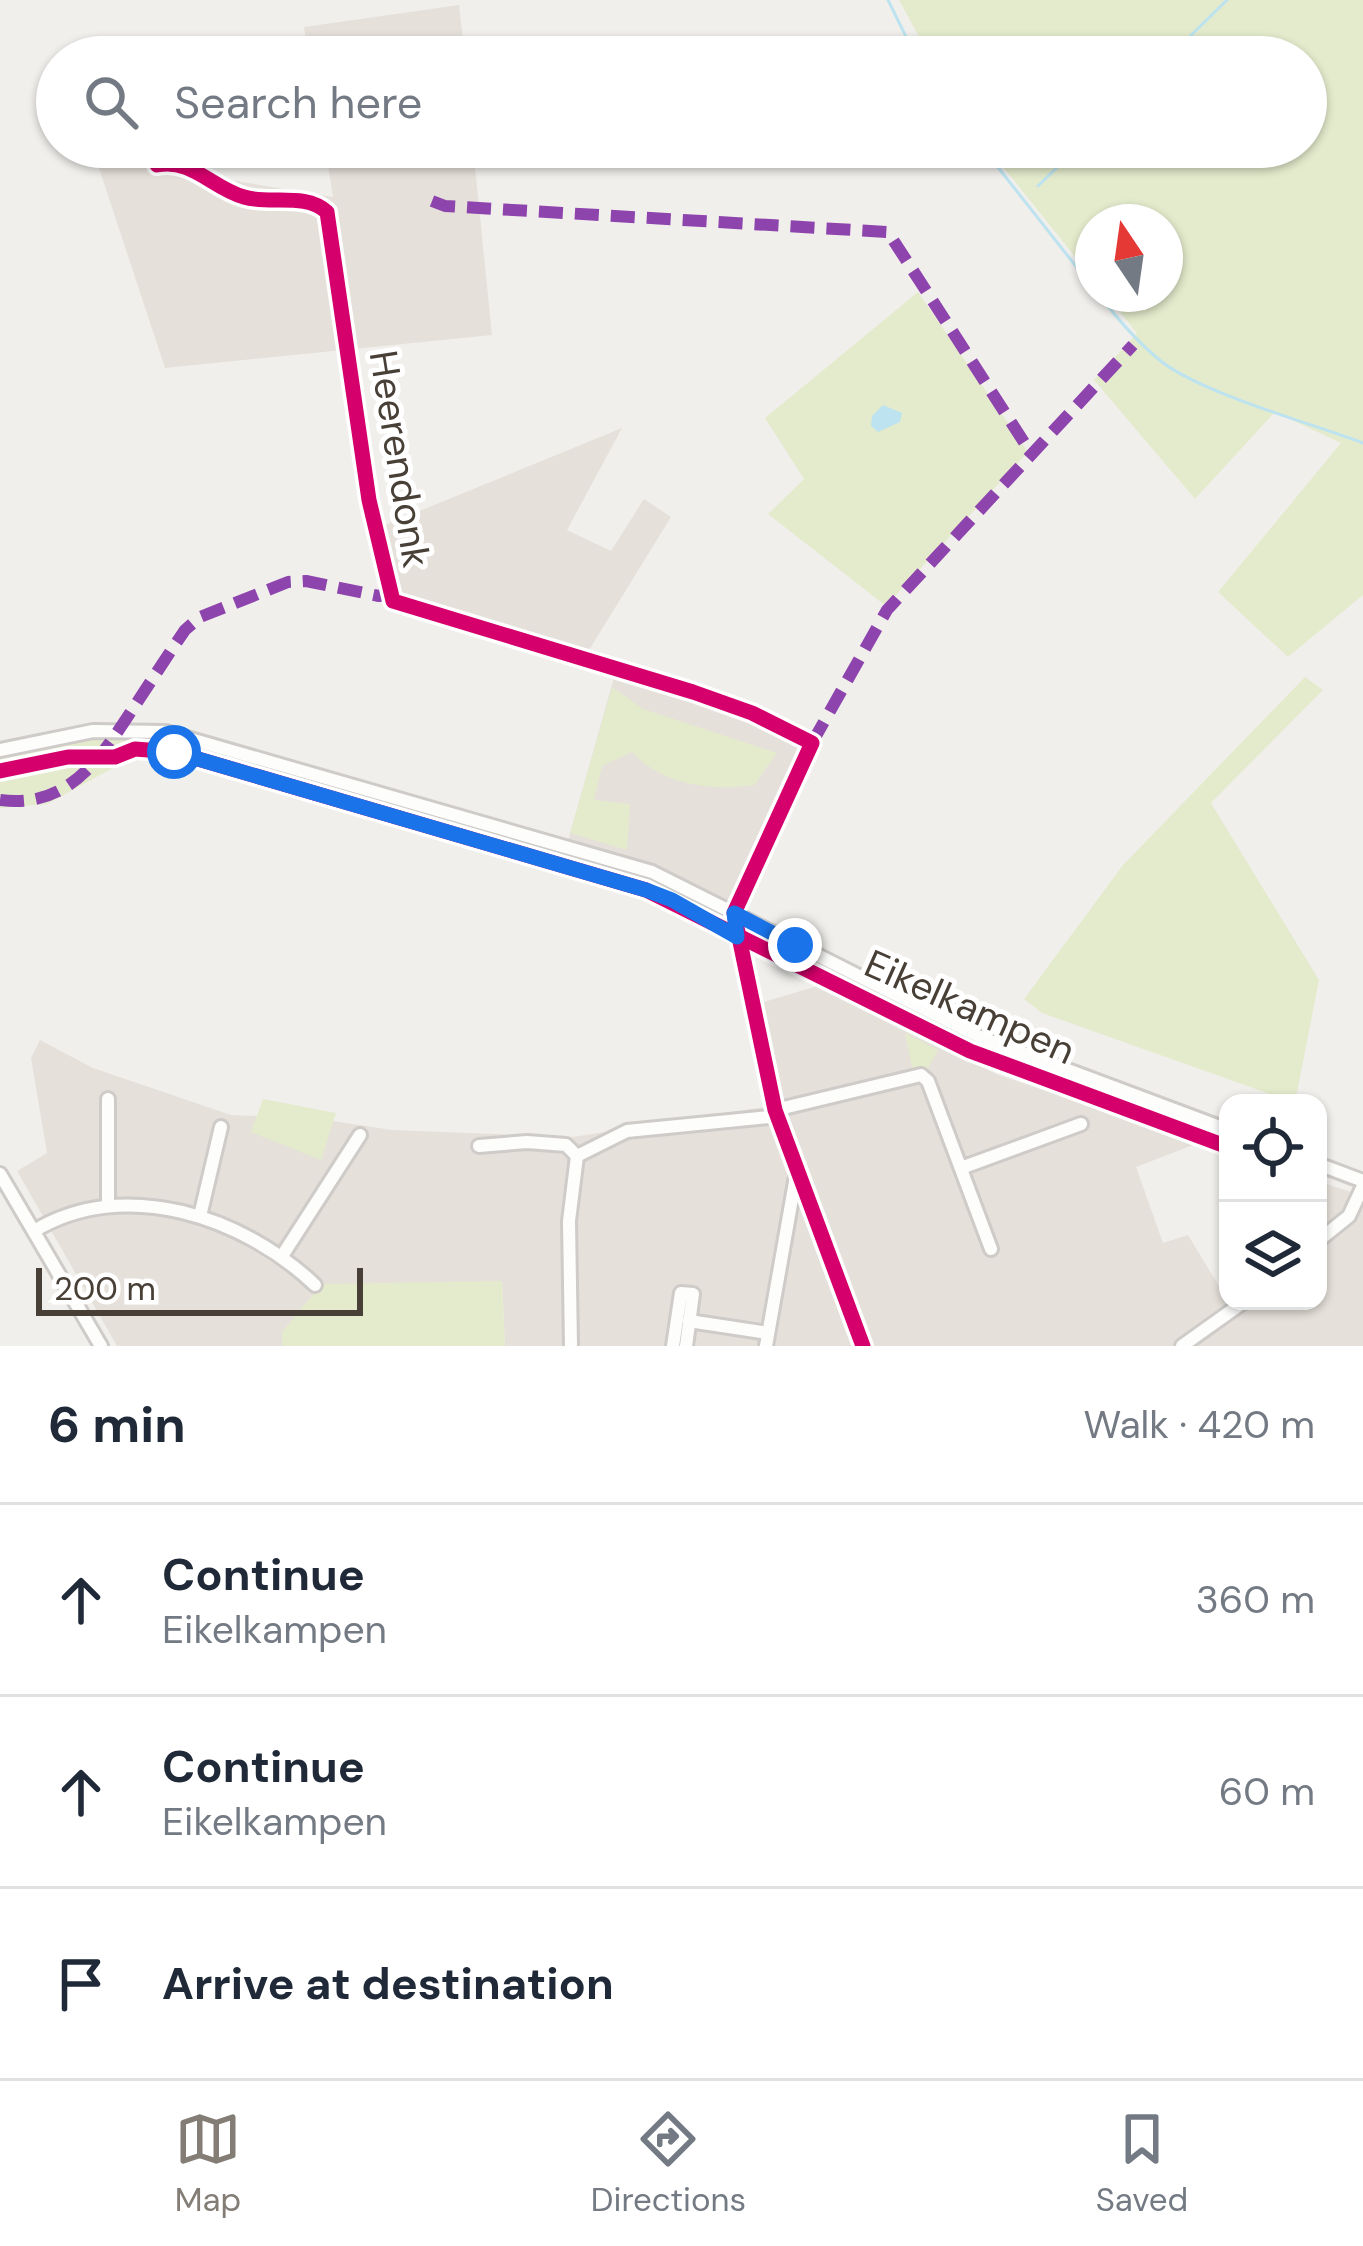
<!DOCTYPE html>
<html lang="en">
<head>
<meta charset="utf-8">
<style>
  body { margin:0; font-family:"DM Sans",sans-serif; background:#f6f6f7; color:#1f2937 }
  .controls { position:absolute; right:36px; bottom:36px; display:grid; overflow:hidden; border-radius:24px; box-shadow:0 3px 9px #0004 }
  .controls button { width:108px; height:108px; display:grid; place-items:center; padding:0; border:0; border-bottom:3px solid #e0e1e3; background:#fff; color:#1f2937; font:60px sans-serif }
  .compass { position:absolute; left:1075px; top:204px; width:108px; height:108px; border-radius:50%; background:#fff; box-shadow:0 3px 9px #0004; rotate:347deg }
  .scale { position:absolute; left:36px; bottom:30px; width:327px; box-sizing:border-box; padding-left:12px; border:6px solid #483f37; border-top:0; font-size:33px; line-height:42px; white-space:nowrap; color:#483f37; -webkit-text-stroke:9px #fff; paint-order:stroke }
  .stop { position:absolute; width:36px; height:36px; margin:-27px; border:9px solid #1a73e8; border-radius:50%; background:#fff }
  .stop.end { background:#1a73e8; border-color:#fff; box-shadow:0 3px 12px #0008 }
  .list { margin:0; padding:0; list-style:none }
  h2 { display:flex; justify-content:space-between; align-items:center; height:156px; margin:0; padding:0 48px; font-size:51px }
  h2 small { font-size:39px; font-weight:400; color:#747a83 }
  .list li { display:grid; grid-template-columns:78px 1fr auto; gap:36px; align-items:center; box-sizing:border-box; height:192px; padding:0 48px; border-top:3px solid #e0e1e3 }
  .list b { display:block; font-size:45px; white-space:nowrap }
  .list p { margin:0; font-size:39px; white-space:nowrap; color:#747a83 }
  .list em { font-size:39px; font-style:normal; color:#747a83 }
  .icon { flex:none; width:66px; height:66px; fill:none; stroke:currentColor; stroke-width:2; stroke-linecap:round; stroke-linejoin:round }
  .map { position:relative; flex:none; width:1363px; height:1346px; overflow:hidden }
  .search { position:absolute; background:#fff; box-shadow:0 3px 9px #0004; left:36px; right:36px; top:36px; height:132px; display:flex; align-items:center; gap:30px; box-sizing:border-box; padding:0 42px; border-radius:66px; color:#747a83; font-size:45px }
  .sheet { height:732px; background:#fff }
  nav { display:flex; justify-content:space-around; align-items:center; box-sizing:border-box; height:168px; border-top:3px solid #e0e1e3; background:#fff; font-size:33px; color:#747a83 }
  nav a { display:grid; justify-items:center; gap:6px }
  nav .on { color:#837d76 }
  .map>svg:first-child { display:block }
  .residential { fill:#e5e0d9 }
  .green { fill:#e4ebcc }
  .water { fill:#bce3ef }
  .lines { fill:none; stroke-linecap:round; stroke-linejoin:round }
  .stream { stroke:#bce3ef; stroke-width:3 }
  .minor-casing { stroke:#cecbc8; stroke-width:18 }
  .minor { stroke:#fdfdfc; stroke-width:12 }
  .quiet { stroke:#8e44ad; stroke-width:12; stroke-dasharray:24 12; stroke-linecap:butt }
  .cycleway-casing { stroke:#fff; stroke-width:22 }
  .cycleway { stroke:#d6006c; stroke-width:15 }
  .route { stroke:#1a73e8; stroke-width:15 }
  .labels { text-anchor:middle; dominant-baseline:central; stroke-width:10; stroke-linejoin:round; paint-order:stroke }
  .street-label { font-size:39px; fill:#483f37; stroke:#fff }
</style>
</head>
<body>
<div class="map">
<svg width="1363" height="1346" viewBox="0 0 1363 1346">
  <rect width="100%" height="100%" fill="#f1efec"/>
  <!-- residential -->
  <g class="residential">
    <polygon points="459,5 465,57 309,57 304,27"/>
    <polygon points="92,147 202,147 212,177 333,197 325,147 473,147 492,335 165,368"/>
    <polygon points="622,428 567,530 611,551 644,499 671,517 586,655 394,596 378,528"/>
    <polygon points="615,674 732,710 798,741 800,754 735,899 725,900 662,869 568,841"/>
    <polygon points="824,984 996,1074 1201,1142 1136,1167 1163,1243 1188,1235 1228,1301 1318,1301 1318,1181 1363,1196 1363,1346 505,1346 502,1282 282,1332 282,1346 117,1346 17,1171 47,1153 31,1058 40,1040 93,1068 231,1115 320,1119 392,1130 573,1137 771,1106 754,1005"/>
  </g>
  <!-- green -->
  <g class="green">
    <polygon points="899,0 1363,0 1363,595 1288,657 1218,592 1341,443 1275,412 1195,499 1094,380 1137,333 1105,294 1165,294 1165,222 1093,222 1093,279 987,147 1306,147 1306,57 930,57"/>
    <polygon points="918,292 1028,452 886,606 768,514 804,479 765,418"/>
    <polygon points="1305,677 1323,690 1211,803 1319,980 1295,1103 1042,1013 1024,999 1123,865"/>
    <path d="M 612,687 L 643,709 L 777,753 L 754,785 C 712,792 661,784 632,752 L 602,766 L 594,800 L 630,804 L 627,850 L 570,833 Z"/>
    <polygon points="136,735 113,768 47,804 0,808 0,756 89,736"/>
    <polygon points="905,1033 938,1050 929,1067 913,1071"/>
    <polygon points="263,1099 336,1113 321,1160 251,1132"/>
    <polygon points="502,1281 505,1346 282,1346 282,1332 322,1284"/>
  </g>
  <!-- water -->
  <polygon class="water" points="883,405 902,413 900,422 878,432 871,426 872,416"/>
  <g class="lines">
    <!-- stream -->
    <g class="stream">
      <polyline points="888,0 916,57"/>
      <polyline points="1169,57 1227,0"/>
      <polyline points="982,147 1093,288"/>
      <polyline points="1038,186 1078,147"/>
      <path d="M 1098,294 C 1118,319 1137,342 1162,362 C 1204,394 1310,423 1363,443"/>
    </g>
    <!-- minor casing -->
    <g class="minor-casing">
      <g id="minor">
        <path d="M 157,165 C 192,158 212,188 244,197 C 270,205 305,192 327,212 L 369,500 L 393,601 L 693,692 L 752,713 L 812,743 L 734,913 L 775,1110 L 863,1346"/>
        <polyline points="0,750 93,731 166,732 652,872 982,1038 1228,1130"/>
        <polyline points="479,1146 527,1142 566,1145 577,1156 627,1131 769,1117 775,1110 921,1075 928,1081 991,1249"/>
        <polyline points="1318,1164 1363,1181"/>
        <polyline points="961,1168 1081,1124"/>
        <polyline points="0,1174 101,1346"/>
        <polyline points="108,1206 108,1099"/>
        <polyline points="200,1216 221,1127"/>
        <path d="M 34,1231 C 124,1176 244,1217 315,1285"/>
        <polyline points="1318,1241 1349,1216 1363,1186"/>
        <polyline points="282,1256 360,1135"/>
        <polyline points="689,1321 768,1333"/>
        <polyline points="571,1346 569,1221 577,1156"/>
        <polyline points="673,1346 681,1293 693,1294 686,1346"/>
        <polyline points="766,1346 796,1176"/>
        <polyline points="1182,1346 1245,1301"/>
      </g>
    </g>
    <!-- minor -->
    <use href="#minor" class="minor"/>
    <!-- quiet -->
    <g class="quiet">
      <polyline points="432,201 445,206 888,232 1031,453"/>
      <polyline points="812,743 887,610 1133,345"/>
      <path d="M 0,800 C 68,809 100,759 132,710 C 150,683 167,656 185,630 L 200,617 L 288,582 L 306,581 L 379,596 L 389,594"/>
    </g>
    <!-- cycleway casing -->
    <g class="cycleway-casing">
      <g id="cycleway">
        <path d="M 157,165 C 192,158 212,188 244,197 C 270,205 305,192 327,212 L 369,500 L 393,601 L 693,692 L 752,713 L 812,743 L 734,913 L 775,1110 L 863,1346"/>
        <polyline points="0,771 68,757 115,757 135,749 174,752 646,890 970,1051 1228,1147"/>
      </g>
    </g>
    <!-- cycleway -->
    <use href="#cycleway" class="cycleway"/>
  </g>
  <g class="lines">
    <!-- route -->
    <polyline class="route" points="174,752 646,890 672,900 737,937 734,913 795,945"/>
  </g>
  <g class="labels">
    <!-- street labels -->
    <g class="street-label">
      <text transform="translate(400 459) rotate(81)">Heerendonk</text>
      <text transform="translate(970 1007) rotate(24)">Eikelkampen</text>
    </g>
  </g>
</svg>
<div class="controls">
<button><svg class="icon" aria-label="locate" viewBox="0 0 24 24"><circle cx="12" cy="12" r="6"/><path d="M12 2v4M12 18v4M2 12h4M18 12h4"/></svg></button>
<button><svg class="icon" aria-label="layers" viewBox="0 0 24 24"><path d="M12 4l9 5-9 5-9-5zM3 14l9 5 9-5"/></svg></button>
</div>
<svg class="compass" viewBox="-18 -18 36 36"><path d="M0-13l5 13h-10z" fill="#e53935"/><path d="M0 13l5-13h-10z" fill="#747a83"/></svg>
<div class="scale">200 m</div>
<div class="stop" style="left:174px;top:752px"></div>
<div class="stop end" style="left:795px;top:945px"></div>
<div class="search"><svg class="icon" aria-label="search" viewBox="0 0 24 24"><circle cx="10" cy="10" r="6"/><path d="M15 15l6 6"/></svg>Search here</div>
</div>
<section class="sheet">
<h2>6 min<small>Walk · 420 m</small></h2>
<ul class="list">
<li><svg class="icon" aria-label="ahead" viewBox="0 0 24 24"><path d="M12 20V5M6 11l6-6 6 6"/></svg><div><b>Continue</b><p>Eikelkampen</p></div><em>360 m</em></li>
<li><svg class="icon" aria-label="ahead" viewBox="0 0 24 24"><path d="M12 20V5M6 11l6-6 6 6"/></svg><div><b>Continue</b><p>Eikelkampen</p></div><em>60 m</em></li>
<li><svg class="icon" aria-label="arrive" viewBox="0 0 24 24"><path d="M6 21V4h12l-3 4 3 4H6"/></svg><div><b>Arrive at destination</b></div></li>
</ul>
</section>
<nav>
<a class="on"><svg class="icon" aria-label="map" viewBox="0 0 24 24"><path d="M3 6l6-2 6 2 6-2v14l-6 2-6-2-6 2zM9 4v14M15 6v14"/></svg>Map</a>
<a><svg class="icon" aria-label="directions" viewBox="0 0 24 24"><path d="M12 3l9 9-9 9-9-9zM9 14v-3h6M13 9l2 2-2 2"/></svg>Directions</a>
<a><svg class="icon" aria-label="saved" viewBox="0 0 24 24"><path d="M7 4h10v16l-5-4-5 4z"/></svg>Saved</a>
</nav>
</body>
</html>
